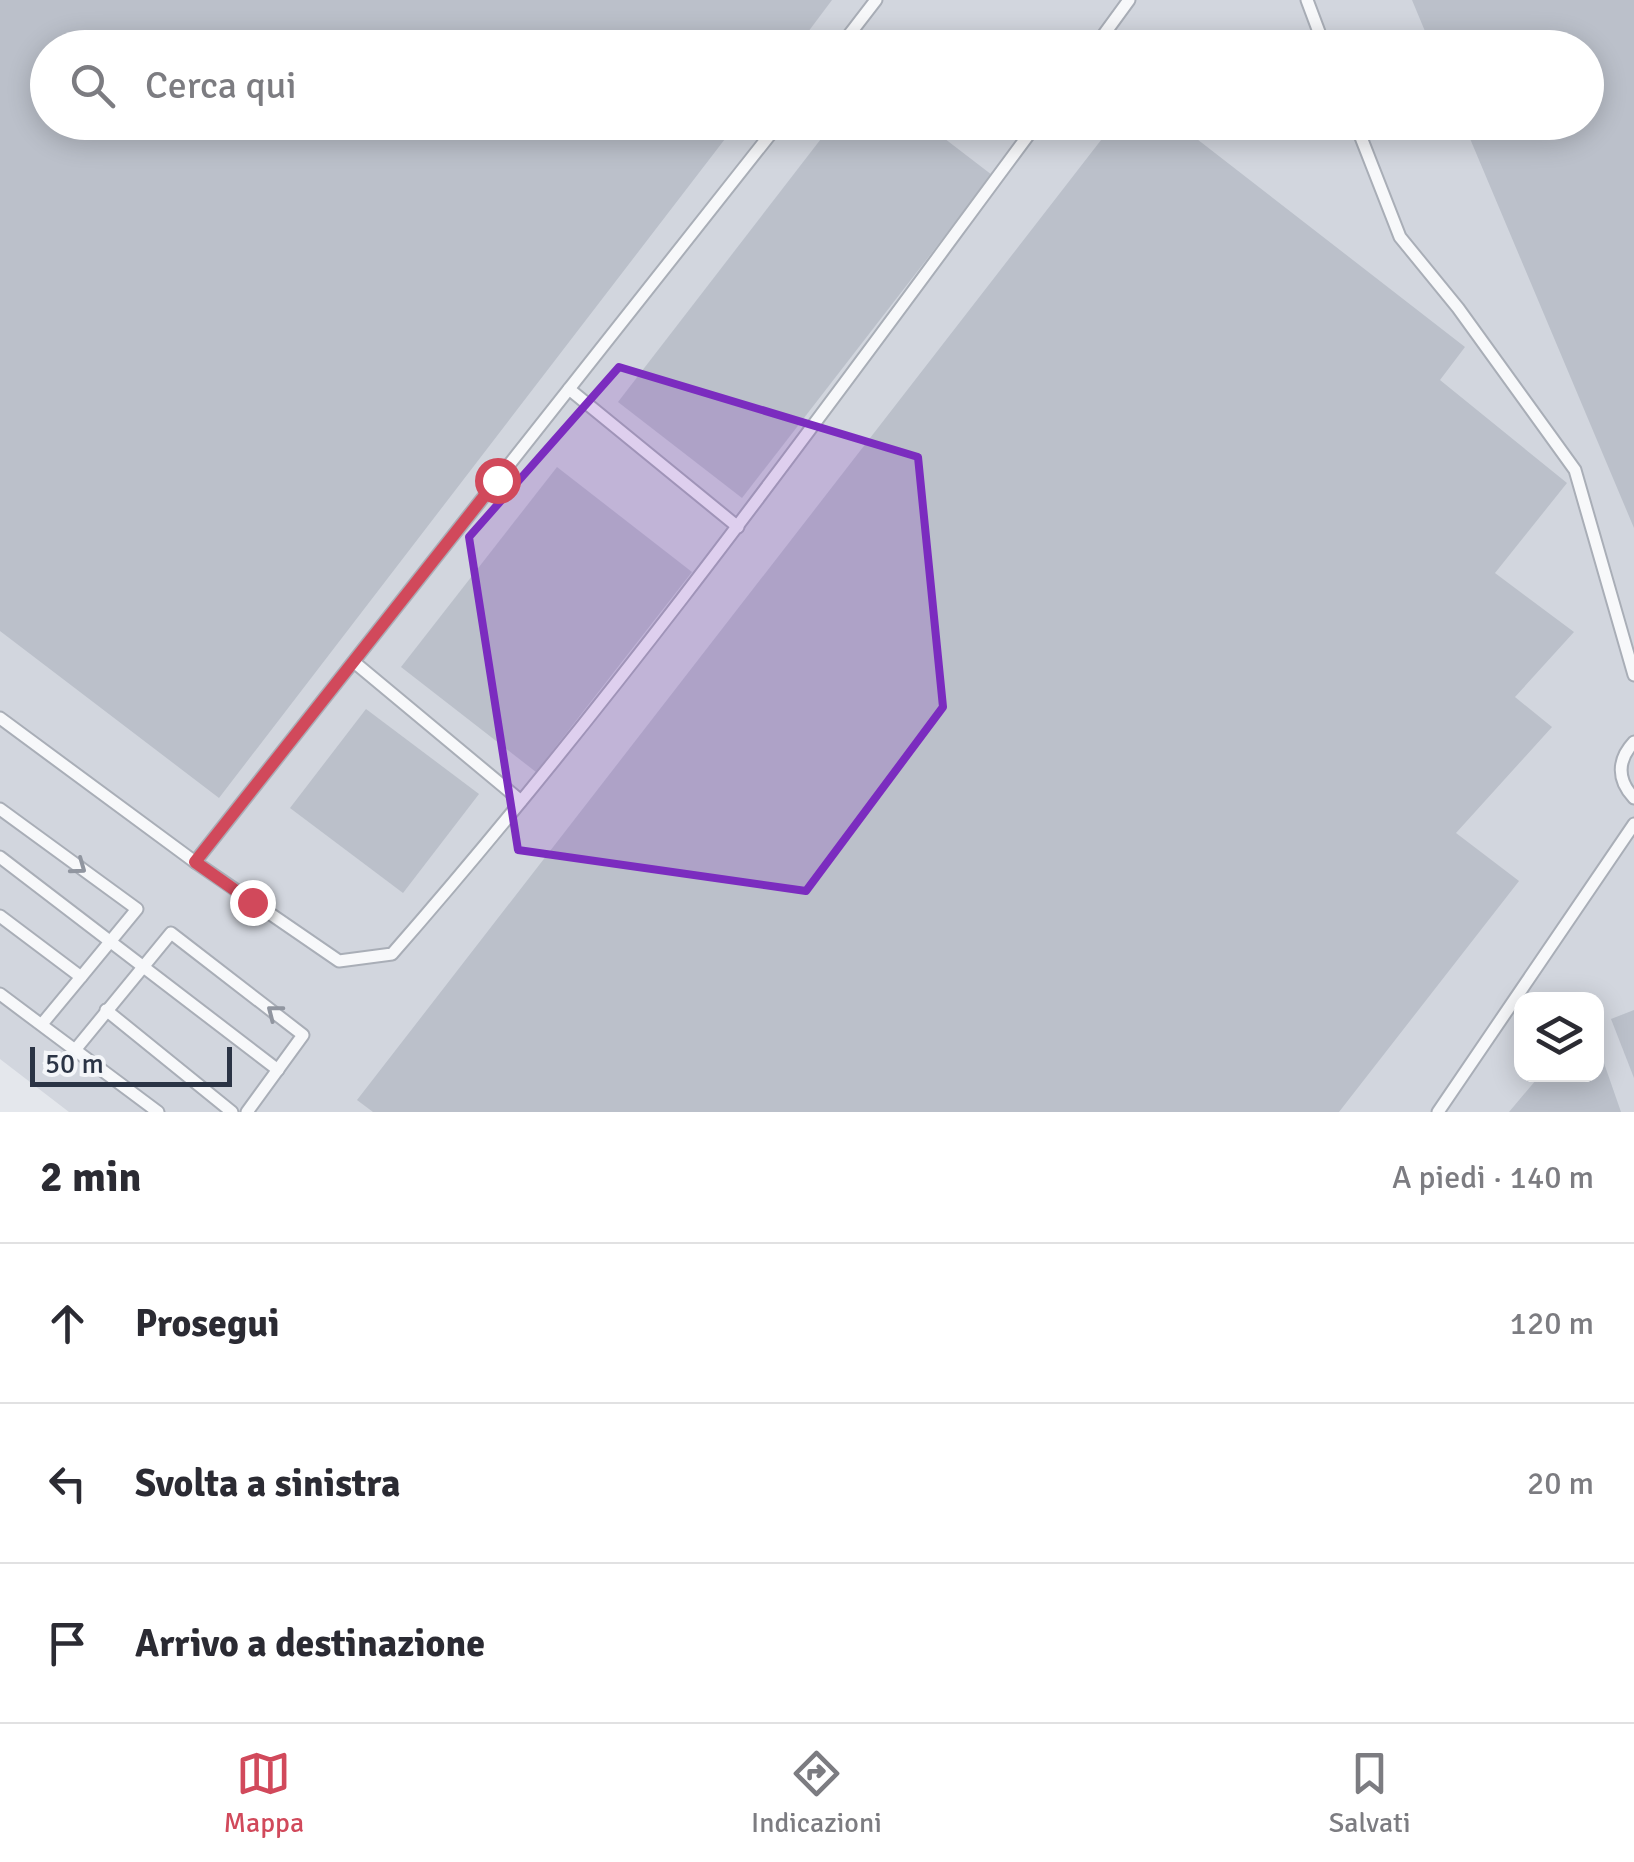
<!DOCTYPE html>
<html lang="it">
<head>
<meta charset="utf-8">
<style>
  body { margin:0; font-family:Signika,sans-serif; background:#f2f2f3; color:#2b2b33 }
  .controls { position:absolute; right:30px; bottom:30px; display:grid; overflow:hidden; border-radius:20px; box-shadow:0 5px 25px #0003 }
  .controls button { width:90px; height:90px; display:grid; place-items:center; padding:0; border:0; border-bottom:2px solid #e1e1e2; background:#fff; color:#2b2b33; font:50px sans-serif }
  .scale { position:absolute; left:30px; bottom:25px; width:202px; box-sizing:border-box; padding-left:10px; border:5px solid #2b3445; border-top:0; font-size:28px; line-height:35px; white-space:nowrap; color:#2b3445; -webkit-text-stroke:8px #f4f6f9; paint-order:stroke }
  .stop { position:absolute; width:30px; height:30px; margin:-22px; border:8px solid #d1495b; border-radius:50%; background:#fff }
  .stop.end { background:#d1495b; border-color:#fff; box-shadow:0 2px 10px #0008 }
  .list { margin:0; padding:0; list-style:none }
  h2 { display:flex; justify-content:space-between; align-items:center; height:130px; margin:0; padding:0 40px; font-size:42px }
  h2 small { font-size:32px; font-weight:400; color:#7c7c81 }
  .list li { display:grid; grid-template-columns:65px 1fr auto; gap:30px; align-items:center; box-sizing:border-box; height:160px; padding:0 40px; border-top:2px solid #e1e1e2 }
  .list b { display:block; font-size:38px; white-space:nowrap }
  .list em { font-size:32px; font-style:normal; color:#7c7c81 }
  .icon { flex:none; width:55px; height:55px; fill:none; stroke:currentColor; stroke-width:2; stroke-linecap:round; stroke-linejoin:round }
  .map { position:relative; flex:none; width:1634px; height:1112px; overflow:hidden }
  .search { position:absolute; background:#fff; box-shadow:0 5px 25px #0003; left:30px; right:30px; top:30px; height:110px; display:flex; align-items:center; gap:25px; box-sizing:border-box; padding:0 35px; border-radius:55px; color:#7c7c81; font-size:38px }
  .sheet { height:610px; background:#fff }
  nav { display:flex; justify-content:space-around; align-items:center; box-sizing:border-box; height:140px; border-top:2px solid #e1e1e2; background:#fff; font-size:28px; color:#7c7c81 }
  nav a { display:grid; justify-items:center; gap:5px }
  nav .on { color:#d1495b }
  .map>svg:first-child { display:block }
  .built { fill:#d2d6de; fill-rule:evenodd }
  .building { fill:#bbc0ca }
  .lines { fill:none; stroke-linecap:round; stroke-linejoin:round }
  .lane-casing { stroke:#a9aeb7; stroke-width:15 }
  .lane { stroke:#f7f8fa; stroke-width:11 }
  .oneway { stroke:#9196a0 }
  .route { stroke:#d1495b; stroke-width:12 }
  .marked { fill:#7b2cbf; fill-opacity:0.2; stroke:#7b2cbf; stroke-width:8; stroke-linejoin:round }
</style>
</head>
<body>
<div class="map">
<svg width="1634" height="1112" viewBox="0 0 1634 1112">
  <rect width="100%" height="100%" fill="#e4e7ec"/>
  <!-- built -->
  <path class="built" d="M 0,0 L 1634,0 L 1634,1112 L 69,1112 L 0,1059 ZM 48,48 L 1586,48 L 1586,122 L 48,122 ZM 1522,999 L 1596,999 L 1596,1074 L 1522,1074 Z"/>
  <!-- building -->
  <g class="building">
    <polygon points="0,0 832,0 796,48 48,48 48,122 738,122 219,798 0,631"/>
    <polygon points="1412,0 1634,0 1634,528 1463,122 1586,122 1586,48 1432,48"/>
    <polygon points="834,122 923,122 992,175 742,498 618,402"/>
    <polygon points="1115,122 1175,122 1465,347 1440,380 1567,483 1495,573 1574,632 1515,697 1552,727 1456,833 1519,881 1339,1112 373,1112 357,1100"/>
    <polygon points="557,467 692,572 536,772 401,667"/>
    <polygon points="366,709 479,794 403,893 290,808"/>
    <polygon points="1634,1010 1634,1078 1611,1019"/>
    <polygon points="1597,1043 1621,1112 1509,1112 1541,1074 1596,1074"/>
  </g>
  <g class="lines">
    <!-- lane casing -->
    <g class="lane-casing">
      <g id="lane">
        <polyline points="1307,0 1325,48"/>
        <polyline points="839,48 876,0"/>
        <polyline points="1094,48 1129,0"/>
        <polyline points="1355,122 1400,237 1458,308 1575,470 1634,675"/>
        <polyline points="569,389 738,527"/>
        <polyline points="354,662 521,801"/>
        <path d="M 0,718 L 195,862 L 339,961 L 392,954 C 623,690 829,404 1038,122"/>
        <path d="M 1634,742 C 1617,760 1617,780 1634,798"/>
        <polyline points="0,809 137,909 81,977 0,916"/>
        <polyline points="0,857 278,1070"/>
        <polyline points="195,862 780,122"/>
        <polyline points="0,994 75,1050"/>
        <polyline points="106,1010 232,1112"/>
        <polyline points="42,1024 81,977"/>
        <polyline points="158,1112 75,1050 171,933 303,1035 247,1112"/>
        <polyline points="1438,1112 1634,824"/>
      </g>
    </g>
    <!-- lane -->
    <use href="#lane" class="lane"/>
  </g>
  <!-- one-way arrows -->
  <defs><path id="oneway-chevron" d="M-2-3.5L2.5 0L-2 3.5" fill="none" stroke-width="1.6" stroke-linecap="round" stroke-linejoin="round" transform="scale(2.5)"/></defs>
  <g class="oneway">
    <use href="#oneway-chevron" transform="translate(79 867) rotate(36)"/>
    <use href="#oneway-chevron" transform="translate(274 1012) rotate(-142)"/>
  </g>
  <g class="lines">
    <!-- route -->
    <polyline class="route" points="252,902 195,862 497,480"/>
  </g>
  <!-- marked area -->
  <path class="marked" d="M 619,367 L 918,457 L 943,707 L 806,891 L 518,850 L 469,537 Z"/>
</svg>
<div class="controls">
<button><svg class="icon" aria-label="layers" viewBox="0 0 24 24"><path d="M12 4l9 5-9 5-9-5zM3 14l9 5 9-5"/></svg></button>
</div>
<div class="scale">50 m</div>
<div class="stop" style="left:497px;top:480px"></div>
<div class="stop end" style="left:252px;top:902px"></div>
<div class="search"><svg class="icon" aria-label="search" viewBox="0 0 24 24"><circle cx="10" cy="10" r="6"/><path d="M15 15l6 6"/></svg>Cerca qui</div>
</div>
<section class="sheet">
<h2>2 min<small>A piedi · 140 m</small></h2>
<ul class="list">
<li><svg class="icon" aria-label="ahead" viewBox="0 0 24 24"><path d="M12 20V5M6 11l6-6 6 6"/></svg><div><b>Prosegui</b></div><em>120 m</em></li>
<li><svg class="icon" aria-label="left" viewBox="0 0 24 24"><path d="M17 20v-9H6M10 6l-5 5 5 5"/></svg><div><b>Svolta a sinistra</b></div><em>20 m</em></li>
<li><svg class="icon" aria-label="arrive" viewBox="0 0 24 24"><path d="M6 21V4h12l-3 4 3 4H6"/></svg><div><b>Arrivo a destinazione</b></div></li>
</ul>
</section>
<nav>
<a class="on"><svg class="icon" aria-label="map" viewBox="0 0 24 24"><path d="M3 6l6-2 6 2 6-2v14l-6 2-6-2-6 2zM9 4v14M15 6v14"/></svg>Mappa</a>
<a><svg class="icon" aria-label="directions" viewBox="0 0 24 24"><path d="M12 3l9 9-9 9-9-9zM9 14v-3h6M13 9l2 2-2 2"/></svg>Indicazioni</a>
<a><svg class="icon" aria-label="saved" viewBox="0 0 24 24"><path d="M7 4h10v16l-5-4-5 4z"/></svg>Salvati</a>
</nav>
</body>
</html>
